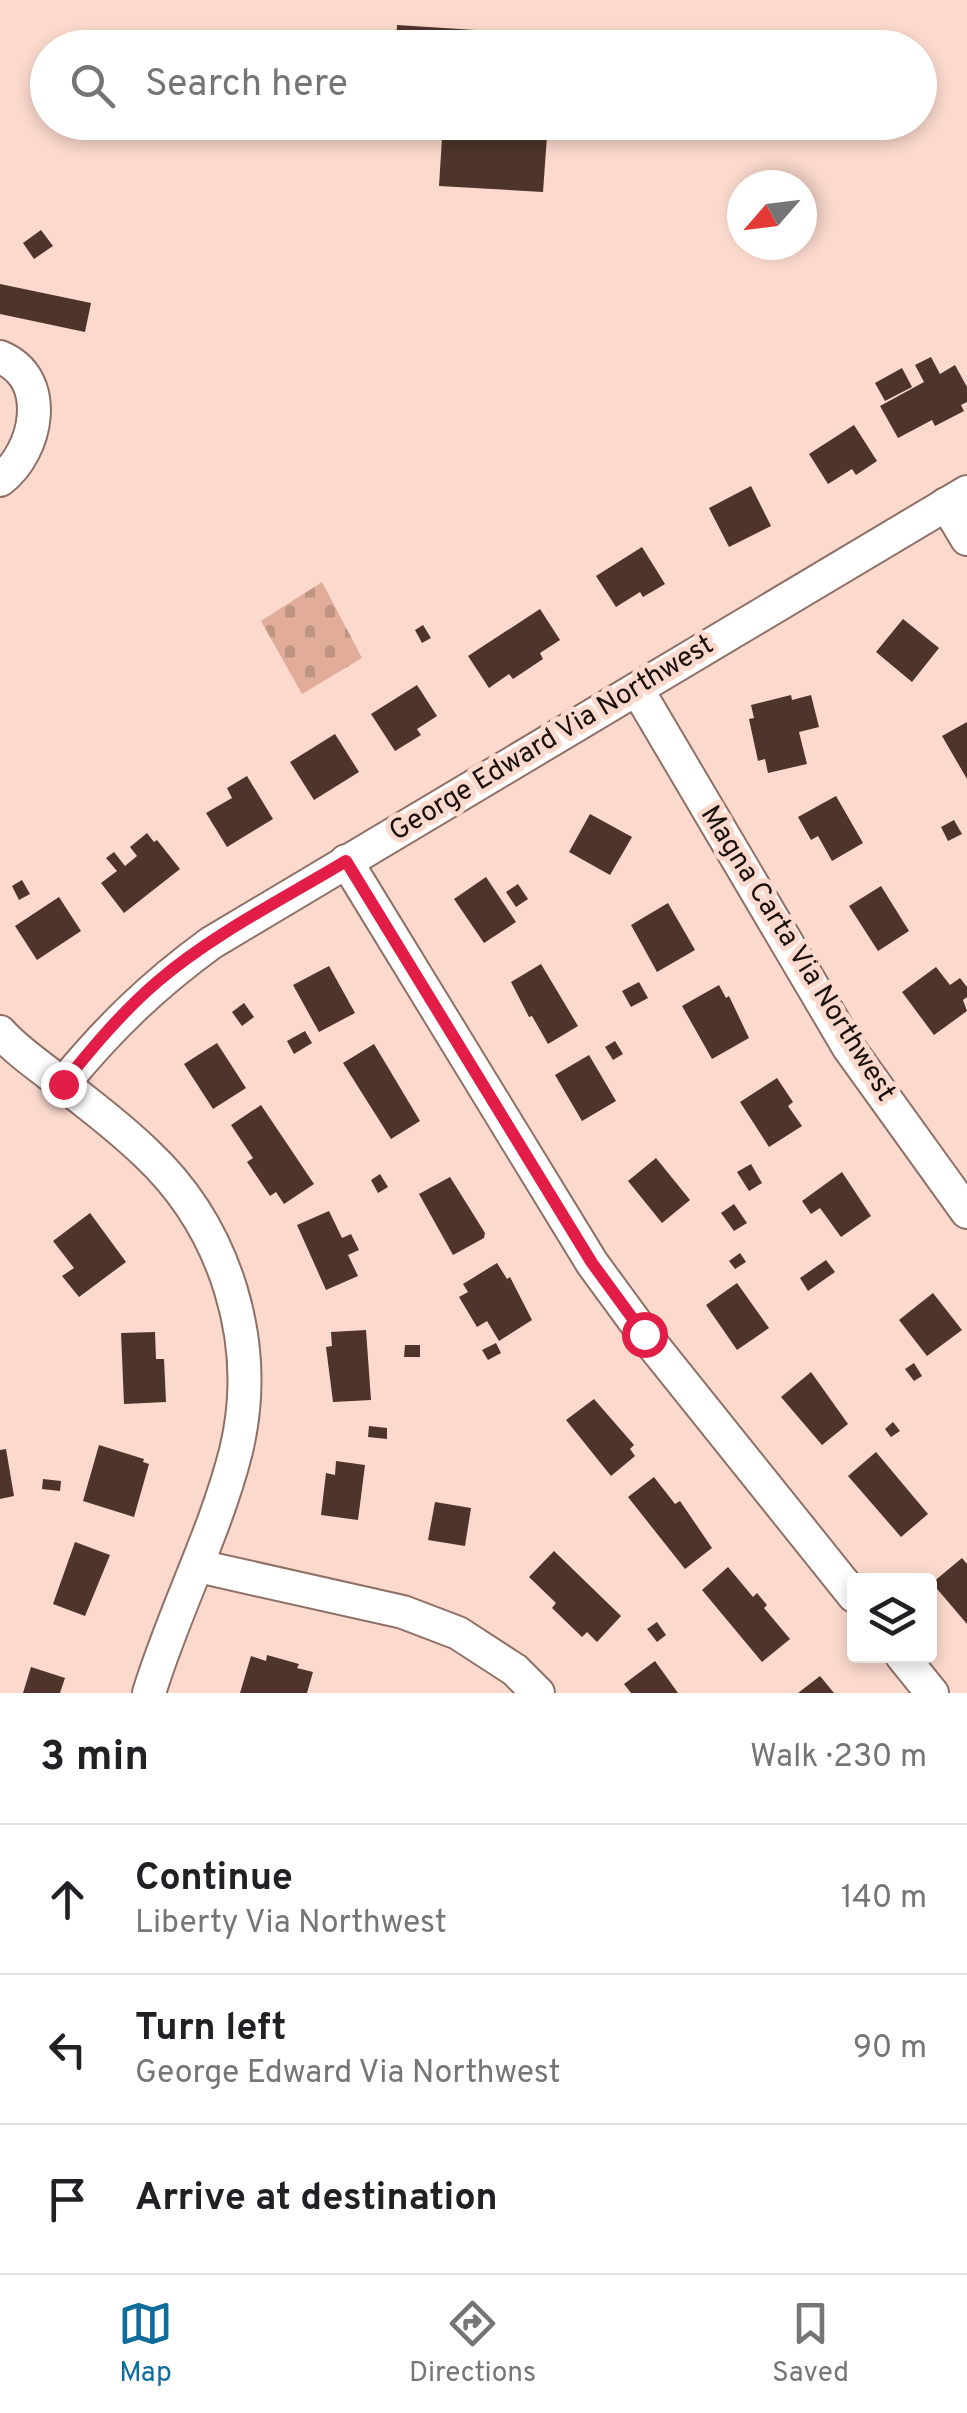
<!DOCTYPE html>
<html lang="en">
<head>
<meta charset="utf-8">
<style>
  body { margin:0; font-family:Overpass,sans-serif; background:#f2f2f2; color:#202124 }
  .controls { position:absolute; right:30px; bottom:30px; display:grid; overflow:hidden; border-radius:10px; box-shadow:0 5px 15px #0003 }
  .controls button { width:90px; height:90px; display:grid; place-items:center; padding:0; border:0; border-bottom:2px solid #e0e0e0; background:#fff; color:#202124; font:50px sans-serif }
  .compass { position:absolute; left:727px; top:170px; width:90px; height:90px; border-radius:50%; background:#fff; box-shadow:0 5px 15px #0003; rotate:242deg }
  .stop { position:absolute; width:30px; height:30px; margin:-22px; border:8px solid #e11d48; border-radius:50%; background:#fff }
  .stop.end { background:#e11d48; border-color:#fff; box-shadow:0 2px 10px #0008 }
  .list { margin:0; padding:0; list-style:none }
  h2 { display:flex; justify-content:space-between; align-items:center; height:130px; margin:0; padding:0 40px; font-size:42px }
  h2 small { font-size:32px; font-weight:400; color:#757577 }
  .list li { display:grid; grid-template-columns:65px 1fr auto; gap:30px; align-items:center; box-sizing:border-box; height:150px; padding:0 40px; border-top:2px solid #e0e0e0 }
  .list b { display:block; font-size:38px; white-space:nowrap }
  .list p { margin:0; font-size:32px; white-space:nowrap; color:#757577 }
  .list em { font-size:32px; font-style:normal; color:#757577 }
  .icon { flex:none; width:55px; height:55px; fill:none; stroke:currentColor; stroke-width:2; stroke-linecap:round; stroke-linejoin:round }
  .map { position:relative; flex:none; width:967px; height:1693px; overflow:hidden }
  .search { position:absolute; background:#fff; box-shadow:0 5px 15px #0003; left:30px; right:30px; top:30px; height:110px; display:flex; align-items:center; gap:25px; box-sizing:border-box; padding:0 35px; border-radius:55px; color:#757577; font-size:38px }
  .sheet { height:580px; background:#fff }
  nav { display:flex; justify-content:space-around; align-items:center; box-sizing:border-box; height:140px; border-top:2px solid #e0e0e0; background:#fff; font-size:28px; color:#757577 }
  nav a { display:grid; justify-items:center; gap:5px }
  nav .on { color:#0f6d9c }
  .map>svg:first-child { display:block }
  .cemetery { fill:url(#cemetery-stones) }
  .building { fill:#4e342a }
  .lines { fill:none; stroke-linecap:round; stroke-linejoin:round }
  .minor-casing { stroke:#8e7066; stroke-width:36 }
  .minor { stroke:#fff; stroke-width:32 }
  .route { stroke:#e11d48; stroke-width:12 }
  .labels { text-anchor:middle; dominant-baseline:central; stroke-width:10; stroke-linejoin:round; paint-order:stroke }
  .street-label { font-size:28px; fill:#1a0f0b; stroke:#fbd9cd }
</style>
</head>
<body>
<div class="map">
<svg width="967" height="1693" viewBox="0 0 967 1693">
  <defs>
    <pattern id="cemetery-stones" width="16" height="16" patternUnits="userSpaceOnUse" patternTransform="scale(2.5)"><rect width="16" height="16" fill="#e1ad9a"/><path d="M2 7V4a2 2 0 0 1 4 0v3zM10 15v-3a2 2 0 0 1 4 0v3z" fill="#c09483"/></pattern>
  </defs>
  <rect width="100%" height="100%" fill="#fbd9cd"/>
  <!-- cemetery -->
  <polygon class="cemetery" points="322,582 362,658 302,694 261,621"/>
  <!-- building -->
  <g class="building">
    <polygon points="397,25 553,35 552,48 396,48"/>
    <polygon points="443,122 548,122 543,192 439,186"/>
    <polygon points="41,230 53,246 34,259 23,243"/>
    <polygon points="0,284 91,303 85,332 0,314"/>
    <polygon points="931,357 940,374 955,365 967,387 967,402 961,405 964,411 935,426 932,420 898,438 880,406 924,382 915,365"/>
    <polygon points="902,368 912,387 885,401 875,383"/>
    <polygon points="854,425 877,461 856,475 852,469 828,484 809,454"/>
    <polygon points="751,486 771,526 729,547 709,508"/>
    <polygon points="642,547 665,584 643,597 640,592 616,607 596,576"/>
    <polygon points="540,609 560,640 540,653 543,659 513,679 509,674 489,688 468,656"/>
    <polygon points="903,619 939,648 912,682 876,652"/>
    <polygon points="423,625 431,638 422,643 415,630"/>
    <polygon points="417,685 437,716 417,729 421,735 395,751 371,714"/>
    <polygon points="791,695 792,700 811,695 819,727 799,732 807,764 768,773 765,759 758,761 749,719 754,718 751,705"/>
    <polygon points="967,722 967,779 942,736"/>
    <polygon points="335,734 359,772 314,800 290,762"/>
    <polygon points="247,776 273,819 227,847 206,813 232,798 227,788"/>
    <polygon points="836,796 863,843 832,861 818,836 811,840 798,817"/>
    <polygon points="590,814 632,837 610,875 569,852"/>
    <polygon points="954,820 962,834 948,841 941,827"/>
    <polygon points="147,833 154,842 157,840 180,869 124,913 101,883 117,871 106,858 114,852 125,866 137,856 130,847"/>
    <polygon points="486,877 516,922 484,943 454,899"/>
    <polygon points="22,880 30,894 19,900 12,886"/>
    <polygon points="518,884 528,899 516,907 506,892"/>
    <polygon points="881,886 909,931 878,951 849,906"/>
    <polygon points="59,897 81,931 37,960 15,926"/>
    <polygon points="668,903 695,950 657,972 631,925"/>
    <polygon points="541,964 578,1026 548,1044 532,1016 529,1017 511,982"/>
    <polygon points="329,966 355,1013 319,1032 293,985"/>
    <polygon points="936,967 950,985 960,978 967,987 967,997 963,1000 967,1011 934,1035 902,992"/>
    <polygon points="639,982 648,998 631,1007 622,991"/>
    <polygon points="719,985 726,998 729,996 749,1038 712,1059 682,1006"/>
    <polygon points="244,1003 254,1017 242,1026 232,1012"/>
    <polygon points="305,1031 312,1043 294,1054 287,1041"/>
    <polygon points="615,1041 623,1054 613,1060 605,1047"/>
    <polygon points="217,1043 246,1088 213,1109 184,1064"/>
    <polygon points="374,1044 420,1121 391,1139 343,1063"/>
    <polygon points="589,1055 616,1101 582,1121 555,1075"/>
    <polygon points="777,1078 793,1102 788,1106 802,1126 769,1147 740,1102"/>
    <polygon points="261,1105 314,1184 284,1204 276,1192 270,1196 247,1162 253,1158 231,1125"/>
    <polygon points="656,1158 690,1200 662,1223 628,1181"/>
    <polygon points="751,1164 762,1183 749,1191 737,1172"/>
    <polygon points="842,1172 871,1216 841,1237 820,1208 811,1214 802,1201"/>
    <polygon points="380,1174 388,1187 378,1193 371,1180"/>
    <polygon points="450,1177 485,1233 484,1238 453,1255 419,1194"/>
    <polygon points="734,1204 747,1223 734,1231 721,1213"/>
    <polygon points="329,1211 342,1238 351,1234 359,1250 348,1255 358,1276 326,1290 297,1225"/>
    <polygon points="90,1213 126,1262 79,1297 62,1276 74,1268 53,1241"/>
    <polygon points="740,1253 746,1262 735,1269 729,1261"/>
    <polygon points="826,1260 835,1272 808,1291 800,1278"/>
    <polygon points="497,1263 507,1279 510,1277 532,1320 499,1341 487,1321 477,1327 459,1297 468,1292 463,1284"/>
    <polygon points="737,1283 769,1328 737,1350 706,1305"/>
    <polygon points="933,1293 962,1330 927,1356 899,1320"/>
    <polygon points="366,1330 371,1400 333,1402 326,1347 332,1346 331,1332"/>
    <polygon points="155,1332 156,1359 164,1359 166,1402 124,1404 121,1333"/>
    <polygon points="496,1343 501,1353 488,1360 482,1350"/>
    <polygon points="405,1345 420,1345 420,1357 404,1357"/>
    <polygon points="914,1363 922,1376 914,1381 905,1369"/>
    <polygon points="811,1372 848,1424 822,1445 781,1397"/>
    <polygon points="594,1399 634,1445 630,1449 635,1456 611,1476 566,1420"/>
    <polygon points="893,1422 900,1431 891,1437 885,1429"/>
    <polygon points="369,1426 387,1428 387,1439 368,1437"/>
    <polygon points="99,1445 144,1459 143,1462 149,1464 134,1517 83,1501"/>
    <polygon points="6,1449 14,1496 0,1499 0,1450"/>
    <polygon points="876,1452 928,1514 901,1537 848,1476"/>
    <polygon points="336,1461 365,1465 358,1520 321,1515 326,1473 335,1475"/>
    <polygon points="654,1477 675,1504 680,1501 712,1548 685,1569 628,1497"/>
    <polygon points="43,1479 61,1481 60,1491 42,1489"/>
    <polygon points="435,1502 471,1508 465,1546 428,1540"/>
    <polygon points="75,1542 110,1555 85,1616 53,1604"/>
    <polygon points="554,1551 621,1616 597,1642 587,1632 582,1637 552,1608 556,1603 529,1577"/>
    <polygon points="962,1558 967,1564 967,1624 932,1583"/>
    <polygon points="728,1567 753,1597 757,1593 767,1605 764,1608 790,1639 762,1662 702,1590"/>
    <polygon points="657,1622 666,1635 657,1642 647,1629"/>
    <polygon points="267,1655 299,1664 297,1668 313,1672 307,1693 240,1693 251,1656 266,1661"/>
    <polygon points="655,1661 678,1693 631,1693 624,1684"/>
    <polygon points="31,1667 65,1678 60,1693 23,1693"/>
    <polygon points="820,1676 834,1693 798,1693"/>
  </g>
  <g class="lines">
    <!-- minor casing -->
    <g class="minor-casing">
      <g id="minor">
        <path d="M 0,357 C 52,378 38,451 0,480"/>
        <polyline points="946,504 967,539"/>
        <polyline points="637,689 849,1048 967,1212"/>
        <polyline points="346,861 592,1263 644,1334 854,1596"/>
        <path d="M 0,1032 C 15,1049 34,1062 52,1076 C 84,1100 117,1125 146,1153 C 226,1228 262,1343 236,1451 C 215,1534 174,1611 149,1693"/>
        <path d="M 63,1084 C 109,1028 152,986 211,943 L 967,492"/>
        <polyline points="198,1566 403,1612 458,1633 515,1670 538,1693"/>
        <polyline points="902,1656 932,1693"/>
      </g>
    </g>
    <!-- minor -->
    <use href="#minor" class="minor"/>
  </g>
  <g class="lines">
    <!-- route -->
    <path class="route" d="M 63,1084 C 92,1048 122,1012 157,982 C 213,934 283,899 346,861 L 592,1263 L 644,1334"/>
  </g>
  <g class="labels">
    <!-- street labels -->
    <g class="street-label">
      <text transform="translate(552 739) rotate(-31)">George Edward Via Northwest</text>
      <text transform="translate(797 954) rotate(58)">Magna Carta Via Northwest</text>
    </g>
  </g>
</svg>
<div class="controls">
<button><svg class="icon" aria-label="layers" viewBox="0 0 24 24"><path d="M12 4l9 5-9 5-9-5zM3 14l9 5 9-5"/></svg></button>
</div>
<svg class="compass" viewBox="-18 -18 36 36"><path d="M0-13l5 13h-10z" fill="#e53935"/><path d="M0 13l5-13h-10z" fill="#757577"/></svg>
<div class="stop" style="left:644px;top:1334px"></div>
<div class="stop end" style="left:63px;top:1084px"></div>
<div class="search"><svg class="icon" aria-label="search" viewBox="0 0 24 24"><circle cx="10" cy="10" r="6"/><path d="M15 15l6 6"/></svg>Search here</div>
</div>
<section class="sheet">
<h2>3 min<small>Walk · 230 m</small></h2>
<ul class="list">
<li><svg class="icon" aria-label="ahead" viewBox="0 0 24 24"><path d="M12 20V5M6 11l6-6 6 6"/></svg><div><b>Continue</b><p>Liberty Via Northwest</p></div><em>140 m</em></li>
<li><svg class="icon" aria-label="left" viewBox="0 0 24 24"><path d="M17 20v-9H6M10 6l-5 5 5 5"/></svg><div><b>Turn left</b><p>George Edward Via Northwest</p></div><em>90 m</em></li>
<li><svg class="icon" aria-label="arrive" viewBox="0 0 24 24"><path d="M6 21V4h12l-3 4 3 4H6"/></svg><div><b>Arrive at destination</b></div></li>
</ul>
</section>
<nav>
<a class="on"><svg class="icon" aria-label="map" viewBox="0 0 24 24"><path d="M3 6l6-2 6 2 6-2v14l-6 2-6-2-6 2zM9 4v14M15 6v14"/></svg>Map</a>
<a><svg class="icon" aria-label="directions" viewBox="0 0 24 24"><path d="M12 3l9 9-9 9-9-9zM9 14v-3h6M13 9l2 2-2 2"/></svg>Directions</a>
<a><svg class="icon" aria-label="saved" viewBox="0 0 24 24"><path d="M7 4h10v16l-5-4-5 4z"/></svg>Saved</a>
</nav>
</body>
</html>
